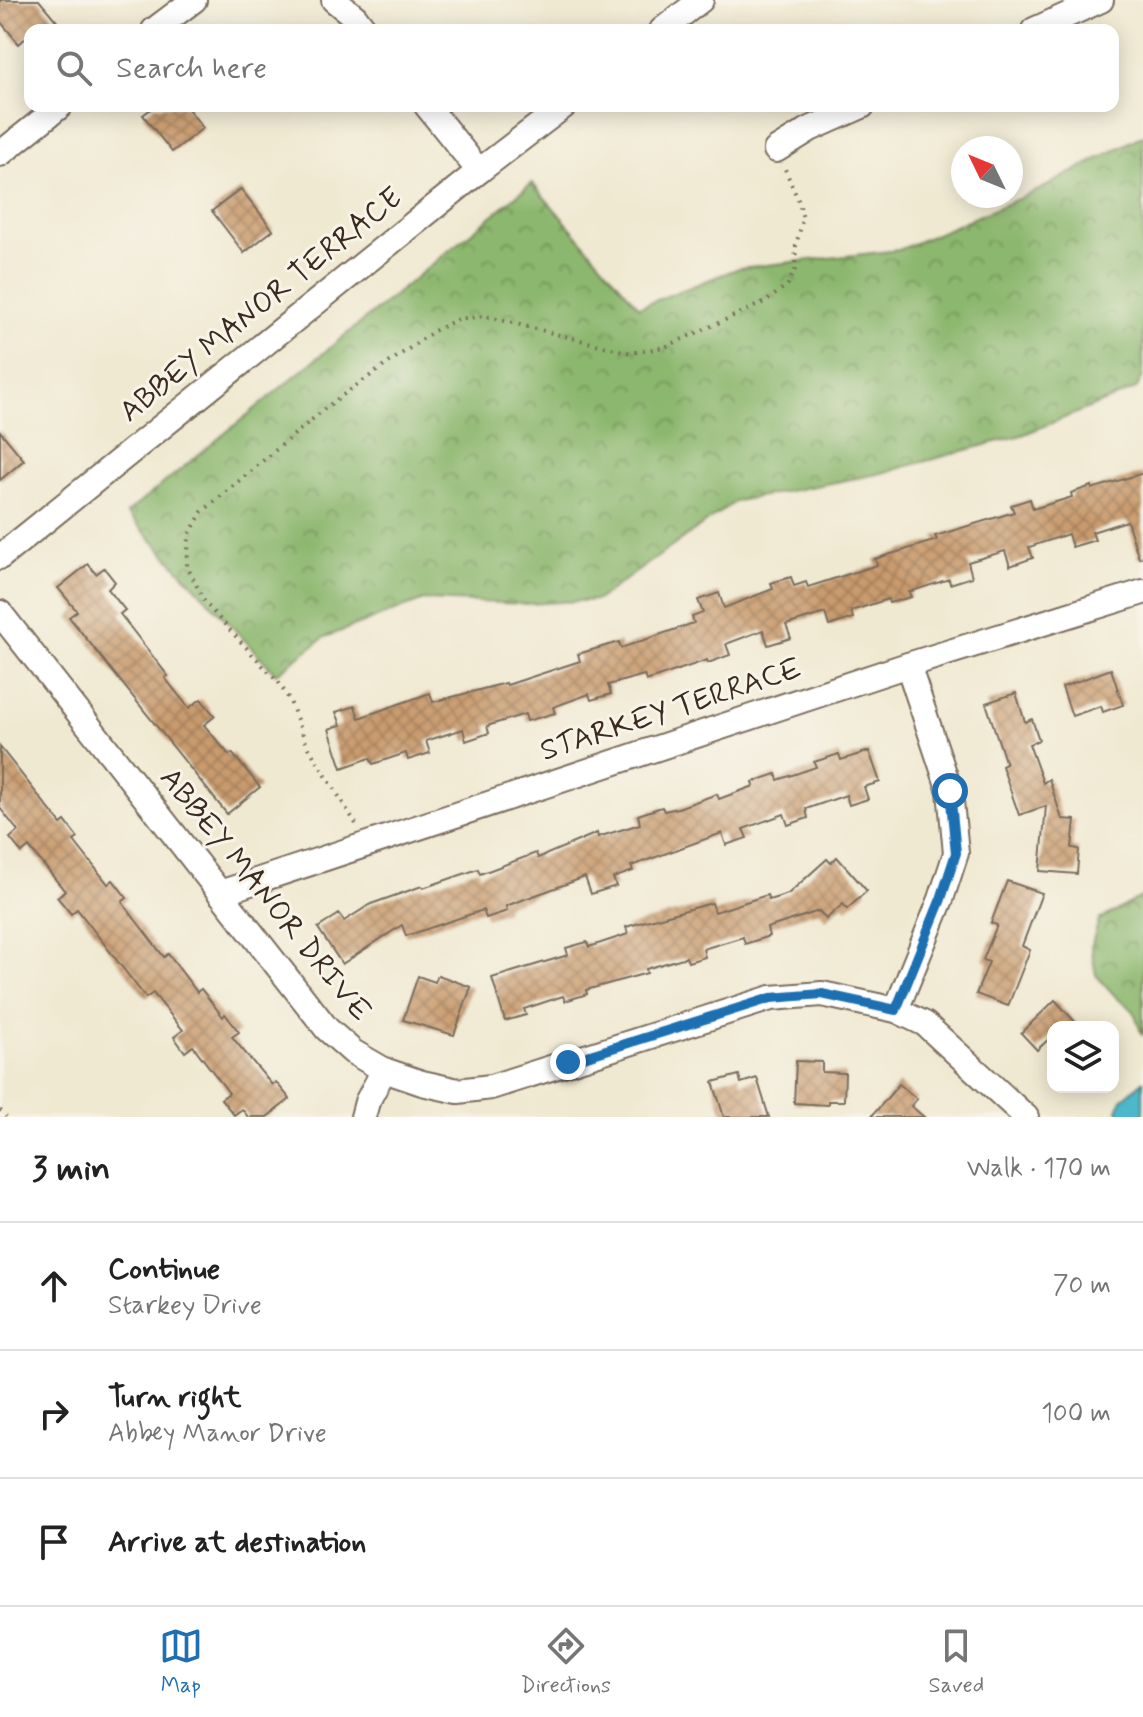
<!DOCTYPE html>
<html lang="en">
<head>
<meta charset="utf-8">
<style>
  body { margin:0; font-family:Mynerve,sans-serif; background:#f6f6f6; color:#222 }
  .controls { position:absolute; right:24px; bottom:24px; display:grid; overflow:hidden; border-radius:16px; box-shadow:0 4px 20px #0003 }
  .controls button { width:72px; height:72px; display:grid; place-items:center; padding:0; border:0; border-bottom:2px solid #e0e0e0; background:#fff; color:#222; font:40px sans-serif }
  .compass { position:absolute; left:951px; top:136px; width:72px; height:72px; border-radius:50%; background:#fff; box-shadow:0 4px 20px #0003; rotate:313deg }
  .stop { position:absolute; width:24px; height:24px; margin:-18px; border:6px solid #1f6fb2; border-radius:50%; background:#fff }
  .stop.end { background:#1f6fb2; border-color:#fff; box-shadow:0 2px 8px #0008 }
  .list { margin:0; padding:0; list-style:none }
  h2 { display:flex; justify-content:space-between; align-items:center; height:104px; margin:0; padding:0 32px; font-size:34px }
  h2 small { font-size:26px; font-weight:400; color:#767676 }
  .list li { display:grid; grid-template-columns:52px 1fr auto; gap:24px; align-items:center; box-sizing:border-box; height:128px; padding:0 32px; border-top:2px solid #e0e0e0 }
  .list b { display:block; font-size:30px; white-space:nowrap }
  .list p { margin:0; font-size:26px; white-space:nowrap; color:#767676 }
  .list em { font-size:26px; font-style:normal; color:#767676 }
  .icon { flex:none; width:44px; height:44px; fill:none; stroke:currentColor; stroke-width:2; stroke-linecap:round; stroke-linejoin:round }
  .map { position:relative; flex:none; width:1143px; height:1117px; overflow:hidden }
  .search { position:absolute; background:#fff; box-shadow:0 4px 20px #0003; left:24px; right:24px; top:24px; height:88px; display:flex; align-items:center; gap:20px; box-sizing:border-box; padding:0 28px; border-radius:16px; color:#767676; font-size:30px }
  .sheet { height:488px; background:#fff }
  nav { display:flex; justify-content:space-around; align-items:center; box-sizing:border-box; height:112px; border-top:2px solid #e0e0e0; background:#fff; font-size:22px; color:#767676 }
  nav a { display:grid; justify-items:center; gap:4px }
  nav .on { color:#1f6fb2 }
  .map>svg:first-child { display:block }
  .forest { fill:url(#forest-crowns); stroke:#647046; stroke-width:2 }
  .water { fill:#4db8ca; stroke:#447174; stroke-width:2 }
  .building { fill:url(#building-cross-hatch) }
  .lines { fill:none; stroke-linecap:round; stroke-linejoin:round }
  .minor-casing { stroke:#7a6d5d; stroke-width:28 }
  .path { stroke:#7a6d5d; stroke-width:4; stroke-dasharray:2 6; stroke-linecap:butt }
  .minor { stroke:#fff; stroke-width:24 }
  .route { stroke:#1f6fb2; stroke-width:10 }
  .labels { text-anchor:middle; dominant-baseline:central; stroke-width:6; stroke-linejoin:round; paint-order:stroke }
  .street-label { font-size:30px; fill:#3b2a1e; stroke:#f7f3e8 }
</style>
</head>
<body>
<div class="map">
<svg width="1143" height="1117" viewBox="0 0 1143 1117">
  <defs>
    <pattern id="forest-crowns" width="20" height="18" patternUnits="userSpaceOnUse" patternTransform="scale(2)"><rect width="20" height="18" fill="#8cb76e"/><path d="M2 6a3 3 0 1 1 6 0M12 15a3 3 0 1 1 6 0" fill="none" stroke="#74955a"/></pattern>
    <pattern id="building-cross-hatch" width="8" height="8" patternUnits="userSpaceOnUse" patternTransform="scale(2)"><rect width="8" height="8" fill="#c99b6e"/><path d="M0 0l8 8M0 8l8-8" fill="none" stroke="#a47f5a"/></pattern>
  </defs>
  <rect width="100%" height="100%" fill="#f7f3e8"/>
  <filter id="ink" filterUnits="userSpaceOnUse"><feTurbulence type="fractalNoise" baseFrequency=".0125" numOctaves="2"/><feDisplacementMap in="SourceGraphic" scale="16" xChannelSelector="R" yChannelSelector="G"/><feConvolveMatrix kernelMatrix="1 2 1 2 8 2 1 2 1" color-interpolation-filters="sRGB"/></filter>
  <filter id="wash" filterUnits="userSpaceOnUse"><feTurbulence type="fractalNoise" baseFrequency=".006" numOctaves="4" result="noise"/><feDisplacementMap in="SourceGraphic" scale="32" xChannelSelector="R" yChannelSelector="G"/><feGaussianBlur stdDeviation="1.8" result="paint"/><feColorMatrix in="noise" values="0 0 0 0 0 0 0 0 0 0 0 0 0 0 0 0 0 1.4 0 .05"/><feComposite in="paint" operator="in"/></filter>
  <g filter="url(#wash)">
    <rect width="100%" height="100%" fill="#f0e9d2"/>
    <!-- forest -->
    <g class="forest">
      <polygon points="1143,135 1143,376 1136,389 1022,435 878,474 736,501 597,600 526,604 424,600 325,637 276,674 127,513 532,183 639,307 739,268 899,250 1041,189"/>
      <polygon points="1143,896 1143,1034 1142,1035 1133,1010 1117,998 1096,975 1091,947 1099,920"/>
    </g>
    <!-- water -->
    <polygon class="water" points="1143,1081 1143,1117 1121,1117 1118,1110 1122,1099"/>
    <g id="blocks">
      <!-- building -->
      <g class="building">
        <polygon points="0,0 39,0 64,30 30,30 30,34 19,44 0,21"/>
        <polygon points="155,106 186,106 203,128 172,152 143,115"/>
        <polygon points="241,189 273,230 244,253 212,211"/>
        <polygon points="0,431 24,460 0,480"/>
        <polygon points="1143,473 1143,557 1139,558 1127,521 1092,532 1095,540 1072,547 1068,534 1029,547 1033,558 1010,566 1005,551 968,562 972,577 950,584 949,579 909,592 911,597 889,603 888,599 851,611 853,618 829,626 825,613 786,625 791,638 768,645 763,630 726,644 730,655 708,663 707,660 646,681 644,675 608,685 611,694 591,700 589,694 553,707 555,713 527,721 525,714 487,726 489,733 466,741 463,729 426,741 430,753 408,760 406,753 373,764 370,758 342,768 329,729 341,725 336,712 355,706 359,718 430,693 433,702 506,683 507,685 580,661 578,654 619,642 621,648 694,623 692,617 703,613 698,600 719,593 724,608 773,589 771,583 791,577 794,586 806,582 808,587 877,565 875,559 937,540 935,536 1014,512 1011,505 1030,499 1033,509 1072,497 1071,493 1092,486 1092,489"/>
        <polygon points="88,564 96,574 104,568 115,582 108,589 125,610 120,614 168,676 165,678 189,708 201,699 215,716 204,725 229,755 232,753 260,787 227,814 69,617 77,611 58,588"/>
        <polygon points="1111,669 1123,705 1103,712 1101,706 1072,716 1062,687"/>
        <polygon points="1016,693 1025,722 1032,719 1039,740 1029,744 1043,783 1049,779 1062,819 1075,820 1072,848 1079,849 1077,874 1040,871 1046,806 1019,815 1002,766 1006,764 986,703"/>
        <polygon points="0,747 61,824 65,821 78,838 74,841 108,884 113,880 127,898 122,902 164,957 168,954 197,992 201,989 223,1017 225,1014 239,1032 232,1037 272,1085 276,1082 290,1099 267,1117 248,1117 242,1109 234,1115 221,1099 229,1093 193,1046 185,1052 174,1037 183,1030 153,993 146,998 77,909 71,914 57,897 65,891 29,847 22,853 10,838 18,831 0,808"/>
        <polygon points="869,751 880,782 864,787 868,799 849,805 846,795 806,809 808,818 788,825 784,814 743,829 747,838 726,845 722,833 631,866 633,871 613,878 616,886 591,894 585,877 506,906 507,911 486,918 483,910 406,936 402,925 342,964 318,928 339,914 344,921 371,904 422,886 423,888 478,869 480,874 536,853 538,858 597,833 598,837 640,824 638,815 662,807 664,811 678,808 717,794 719,799 754,786 753,782 776,774 778,780 816,767 814,762 839,754 841,760"/>
        <polygon points="837,857 867,891 847,909 843,904 826,919 819,911 767,928 769,936 745,944 743,937 703,949 705,957 688,962 686,957 646,969 647,973 586,990 587,994 565,1001 563,996 524,1009 526,1015 505,1021 492,978 568,955 566,948 587,942 589,947 628,934 626,927 646,921 712,903 715,912 767,895 769,900 788,894 827,859 831,863"/>
        <polygon points="1007,881 1042,893 1022,946 1030,950 1008,1006 976,994 989,962 983,960 997,925 991,923"/>
        <polygon points="438,975 471,987 454,1035 403,1020 418,976 435,982"/>
        <polygon points="1055,1000 1080,1027 1053,1027 1053,1035 1037,1050 1021,1033"/>
        <polygon points="796,1061 822,1062 822,1072 845,1073 844,1101 828,1101 828,1105 794,1103"/>
        <polygon points="739,1075 741,1083 757,1078 769,1117 724,1117 713,1082"/>
        <polygon points="899,1084 917,1099 911,1106 924,1117 871,1117"/>
      </g>
    </g>
  </g>
  <g filter="url(#ink)">
    <use href="#blocks" fill-opacity="0" stroke="#7a6d5d" stroke-width="2"/>
    <g class="lines">
      <!-- minor casing -->
      <g class="minor-casing">
        <g id="minor">
          <polyline points="334,0 355,17 365,30"/>
          <polyline points="154,30 194,0"/>
          <polyline points="662,30 701,0"/>
          <polyline points="1034,30 1101,0"/>
          <polyline points="427,106 479,171"/>
          <polyline points="776,150 810,129 862,106"/>
          <polyline points="0,154 60,106"/>
          <polyline points="0,557 479,171 564,106"/>
          <polyline points="0,613 327,1029 353,1052 384,1070 422,1083 458,1091 491,1087 771,998 822,994 896,1010 925,1024 1026,1117"/>
          <polyline points="220,893 908,665 1143,592"/>
          <polyline points="896,1010 941,899 956,853 950,791 908,665"/>
          <polyline points="363,1117 367,1102 384,1070"/>
        </g>
      </g>
      <!-- path -->
      <g class="path">
        <polyline points="356,824 307,745 289,699 279,683 205,603 187,566 189,535 202,512 333,402 434,331 458,319 485,316 631,353 665,347 767,301 788,284 795,270 796,245 803,219 799,202 785,169"/>
        <polyline points="0,1110 6,1117"/>
      </g>
      <!-- minor -->
      <use href="#minor" class="minor"/>
    </g>
  </g>
  <g class="lines" filter="url(#ink)">
    <!-- route -->
    <polyline class="route" points="568,1062 771,998 822,994 896,1010 941,899 956,853 950,791"/>
  </g>
  <g class="labels">
    <!-- street labels -->
    <g class="street-label">
      <text transform="translate(261 305) rotate(-39)">ABBEY MANOR TERRACE</text>
      <text transform="translate(671 710) rotate(-18)">STARKEY TERRACE</text>
      <text transform="translate(265 895) rotate(51)">ABBEY MANOR DRIVE</text>
    </g>
  </g>
</svg>
<div class="controls">
<button><svg class="icon" aria-label="layers" viewBox="0 0 24 24"><path d="M12 4l9 5-9 5-9-5zM3 14l9 5 9-5"/></svg></button>
</div>
<svg class="compass" viewBox="-18 -18 36 36"><path d="M0-13l5 13h-10z" fill="#e53935"/><path d="M0 13l5-13h-10z" fill="#767676"/></svg>
<div class="stop" style="left:950px;top:791px"></div>
<div class="stop end" style="left:568px;top:1062px"></div>
<div class="search"><svg class="icon" aria-label="search" viewBox="0 0 24 24"><circle cx="10" cy="10" r="6"/><path d="M15 15l6 6"/></svg>Search here</div>
</div>
<section class="sheet">
<h2>3 min<small>Walk · 170 m</small></h2>
<ul class="list">
<li><svg class="icon" aria-label="ahead" viewBox="0 0 24 24"><path d="M12 20V5M6 11l6-6 6 6"/></svg><div><b>Continue</b><p>Starkey Drive</p></div><em>70 m</em></li>
<li><svg class="icon" aria-label="right" viewBox="0 0 24 24"><path d="M7 20v-9h11M14 6l5 5-5 5"/></svg><div><b>Turn right</b><p>Abbey Manor Drive</p></div><em>100 m</em></li>
<li><svg class="icon" aria-label="arrive" viewBox="0 0 24 24"><path d="M6 21V4h12l-3 4 3 4H6"/></svg><div><b>Arrive at destination</b></div></li>
</ul>
</section>
<nav>
<a class="on"><svg class="icon" aria-label="map" viewBox="0 0 24 24"><path d="M3 6l6-2 6 2 6-2v14l-6 2-6-2-6 2zM9 4v14M15 6v14"/></svg>Map</a>
<a><svg class="icon" aria-label="directions" viewBox="0 0 24 24"><path d="M12 3l9 9-9 9-9-9zM9 14v-3h6M13 9l2 2-2 2"/></svg>Directions</a>
<a><svg class="icon" aria-label="saved" viewBox="0 0 24 24"><path d="M7 4h10v16l-5-4-5 4z"/></svg>Saved</a>
</nav>
</body>
</html>
